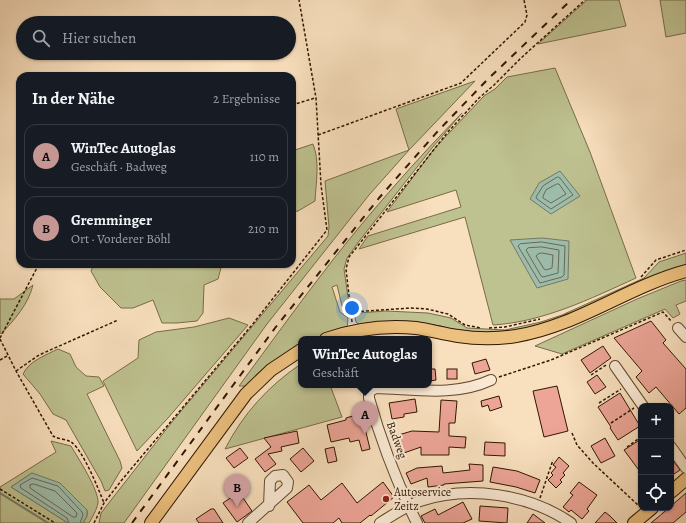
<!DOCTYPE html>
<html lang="de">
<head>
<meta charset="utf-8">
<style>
  body { margin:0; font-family:Alegreya,serif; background:#242831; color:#f1f3f6 }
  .controls { position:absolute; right:12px; bottom:12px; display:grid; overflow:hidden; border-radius:8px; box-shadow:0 1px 3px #0004 }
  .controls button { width:36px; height:36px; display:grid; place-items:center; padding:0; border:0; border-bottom:1px solid #363941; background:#171b24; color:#f1f3f6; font:20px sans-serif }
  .you { position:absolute; left:352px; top:308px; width:14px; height:14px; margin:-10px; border:3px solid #fff; border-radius:50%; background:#1a73e8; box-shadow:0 0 0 6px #1a73e833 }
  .badge { display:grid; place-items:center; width:26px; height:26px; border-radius:50%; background:#c59692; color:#111; font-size:13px; font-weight:700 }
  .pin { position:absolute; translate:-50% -33px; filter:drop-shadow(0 1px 2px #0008) }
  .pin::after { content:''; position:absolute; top:21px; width:14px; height:12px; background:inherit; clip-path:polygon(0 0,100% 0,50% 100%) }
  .popup { position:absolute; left:298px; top:336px; width:134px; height:52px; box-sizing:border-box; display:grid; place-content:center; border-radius:8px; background:#171b24; filter:drop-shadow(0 1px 3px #0005); font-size:13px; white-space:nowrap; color:#9ea1a6 }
  .popup b { font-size:15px; color:#f1f3f6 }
  .popup::after { content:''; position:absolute; left:50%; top:100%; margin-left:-8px; border:8px solid transparent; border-top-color:#171b24 }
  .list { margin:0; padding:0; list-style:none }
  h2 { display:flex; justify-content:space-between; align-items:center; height:52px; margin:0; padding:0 16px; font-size:17px }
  h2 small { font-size:13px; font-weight:400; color:#9ea1a6 }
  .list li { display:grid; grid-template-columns:26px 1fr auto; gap:12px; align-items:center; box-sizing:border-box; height:64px; margin:0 8px 8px; padding:0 8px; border:1px solid #363941; border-radius:12px }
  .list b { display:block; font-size:15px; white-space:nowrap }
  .list p { margin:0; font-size:13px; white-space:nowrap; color:#9ea1a6 }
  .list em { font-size:13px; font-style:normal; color:#9ea1a6 }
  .icon { flex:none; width:22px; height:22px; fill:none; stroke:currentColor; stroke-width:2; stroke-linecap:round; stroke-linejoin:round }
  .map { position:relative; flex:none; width:686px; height:523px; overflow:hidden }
  .search { position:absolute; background:#171b24; box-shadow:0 1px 3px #0004; left:16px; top:16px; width:280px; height:44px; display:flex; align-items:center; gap:10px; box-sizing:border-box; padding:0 14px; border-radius:22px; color:#9ea1a6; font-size:15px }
  .panel { position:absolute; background:#171b24; box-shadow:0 1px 3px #0004; left:16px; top:72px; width:280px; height:196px; border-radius:12px }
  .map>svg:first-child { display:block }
  .green { fill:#bec190; stroke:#786c48 }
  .water { fill:#9ebdac; stroke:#727a67 }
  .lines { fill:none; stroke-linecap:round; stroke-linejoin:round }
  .shore { stroke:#686a56; stroke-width:1 }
  .stream { stroke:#727a67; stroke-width:2 }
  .building { fill:#eda597; stroke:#311600 }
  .minor-casing { stroke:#63482f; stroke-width:12 }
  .major-casing { stroke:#311600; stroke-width:14 }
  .path { stroke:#311600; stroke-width:1.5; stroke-dasharray:3 2; stroke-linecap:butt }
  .minor { stroke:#faead4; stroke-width:10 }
  .major { stroke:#ecc07e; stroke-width:12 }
  .rail { stroke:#311600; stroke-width:2; stroke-dasharray:7 7; stroke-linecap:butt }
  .poi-dot { fill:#8f2418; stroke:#faead4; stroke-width:1.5 }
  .labels { text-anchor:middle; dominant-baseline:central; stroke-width:4; stroke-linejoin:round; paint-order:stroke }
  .street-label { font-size:12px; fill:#311600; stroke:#faead4 }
  .poi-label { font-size:12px; fill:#311600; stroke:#faead4; text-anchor:start }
</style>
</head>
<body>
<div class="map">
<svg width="686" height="523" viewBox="0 0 686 523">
  <rect width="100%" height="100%" fill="#f8dfbd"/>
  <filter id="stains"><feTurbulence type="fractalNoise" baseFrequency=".005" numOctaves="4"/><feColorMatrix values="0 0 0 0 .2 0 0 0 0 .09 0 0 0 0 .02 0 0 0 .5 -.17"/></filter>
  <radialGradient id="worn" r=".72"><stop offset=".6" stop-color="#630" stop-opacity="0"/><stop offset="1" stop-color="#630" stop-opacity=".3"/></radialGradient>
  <!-- green -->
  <g class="green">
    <polygon points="587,0 619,0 626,26 538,44"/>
    <polygon points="660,0 686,0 686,33 666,37"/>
    <path d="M 555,68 L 590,152 L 636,278 C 590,299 543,322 493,325 L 465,217 L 359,249 L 368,236 L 461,207 L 456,190 L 387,212 L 434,149 L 484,96 L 495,89 L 507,77 Z"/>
    <polygon points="475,81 409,150 369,195 267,324 124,523 99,523 101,513 172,422 328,236 329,227 325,181 409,150 396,109"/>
    <path d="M 462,113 L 432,148 L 360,240 L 347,258 L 344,269 L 350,311 L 346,310 L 342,306 L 337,285 L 332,287 L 340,312 L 348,318 L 347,329 L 315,339 L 301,339 L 301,345 L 269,364 L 245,386 L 239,386 C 270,344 300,302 332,261 C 372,210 416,160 462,113 Z"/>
    <path d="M 313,144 C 320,161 316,182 315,201 L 298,211 L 292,212 L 292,151 Z"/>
    <polygon points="686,253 686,266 556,323 506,333 456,332 441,326 420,323 359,325 356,322 355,317 358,313 386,311 428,313 451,318 467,328 505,330 541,322 562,315 644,278 659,262"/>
    <polygon points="94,264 222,264 218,279 204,285 203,313 197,321 177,323 162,323 153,300 133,308 121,308 100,287 91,271"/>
    <polygon points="686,280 686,301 676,305 680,314 673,318 665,309 562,354 535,346 637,299 681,281"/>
    <path d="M 33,285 C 28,305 15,319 1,334 L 0,332 L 0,299 L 14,299 Z"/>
    <polygon points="229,318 248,325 168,418 137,451 103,381 138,358 139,340 156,332 194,327"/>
    <path d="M 58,349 L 70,354 L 76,367 L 86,376 L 99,377 L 104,386 L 87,394 L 120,461 L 122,468 L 109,490 L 105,491 L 101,481 L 66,420 L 53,414 L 40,394 L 23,374 C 29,361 46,355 58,349 Z"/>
    <path d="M 301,364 L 301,385 L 330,385 L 342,417 L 225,449 C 243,414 268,386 301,364 Z"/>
    <path d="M 51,441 L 71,446 C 78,458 99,490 98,503 C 97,509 92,518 89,523 L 83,523 L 87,516 L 87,510 L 77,502 L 32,473 L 11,487 L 68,523 L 0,523 L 0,487 L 56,452 Z"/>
  </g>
  <!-- water -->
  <g class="water">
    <polygon points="560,171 580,196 551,214 530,199 539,183"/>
    <polygon points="542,238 569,241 568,279 537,288 510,240"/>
    <polygon points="32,473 60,483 87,510 87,516 83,523 68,523 11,487"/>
  </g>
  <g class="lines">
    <!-- shore -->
    <g class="shore">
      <polygon points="558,177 560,178 573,195 551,209 537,199 536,197 543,186"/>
      <polygon points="557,184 559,184 566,194 551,203 543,198 543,196 546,190"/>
      <polygon points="542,242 565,246 564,275 562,277 540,283 518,246 520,244"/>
      <polygon points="542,247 559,250 558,273 543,277 541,276 526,250 528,248"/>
      <polygon points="542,253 553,255 552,268 546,270 544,269 536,256 538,254"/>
      <polygon points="34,484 55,491 77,513 76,517 73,517 30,488 30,485"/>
      <polyline points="69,523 67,518 21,488 20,485 32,478 58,486 82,512 83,515 80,523"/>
    </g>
    <!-- stream -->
    <polyline class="stream" points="0,493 48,523"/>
  </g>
  <!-- building -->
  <g class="building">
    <polygon points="651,321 666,340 663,343 686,369 686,408 679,414 656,387 649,393 636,377 642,371 614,338"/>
    <polygon points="603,346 611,358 590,373 581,360"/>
    <polygon points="486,359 490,370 475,374 472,363"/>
    <polygon points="429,369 435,369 436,380 429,381"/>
    <rect x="447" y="369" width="10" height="10"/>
    <polygon points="597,375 606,387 595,394 587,382"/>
    <polygon points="557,386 568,431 544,437 533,391"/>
    <polygon points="620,393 640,426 618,440 610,428 611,427 598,407"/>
    <polygon points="499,396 502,407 490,411 488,405 482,407 481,401"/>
    <polygon points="415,399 417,412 404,414 404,417 392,419 389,403"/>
    <polygon points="441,400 457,401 455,423 449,423 449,436 466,437 465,448 449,447 449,455 421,455 421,447 401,454 395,436 412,431 439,432"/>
    <polygon points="366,412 368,419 363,420 370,449 362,451 359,440 350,442 349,438 331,442 327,425 346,420 346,418"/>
    <polygon points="297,431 299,443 281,447 282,451 268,454 276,464 265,472 255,459 271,447 264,438"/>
    <polygon points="605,438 615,456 601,463 591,446"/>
    <polygon points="641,439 641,473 624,450"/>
    <polygon points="485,442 505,443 505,456 484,455"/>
    <polygon points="334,447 337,461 328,463 325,449"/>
    <polygon points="240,448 248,458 234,468 226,458"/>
    <polygon points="303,448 314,461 301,472 290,459"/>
    <polygon points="559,457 569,466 563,473 565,475 560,480 562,482 556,488 548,480 553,475 551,473 556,467 553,465"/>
    <polygon points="671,458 680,470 671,476"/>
    <polygon points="469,464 483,465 483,481 444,484 444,485 428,487 427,478 411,484 406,473 417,468 442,466 443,473 470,470"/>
    <polygon points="493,467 517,471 540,480 535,493 516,487 490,482"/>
    <polygon points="383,482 394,497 371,516 370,515 360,523 342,523 339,518 333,523 303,523 287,502 309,485 321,500 342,483 357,503"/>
    <polygon points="579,482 597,495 587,509 589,511 582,519 571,510 569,512 563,507 573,495 570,493"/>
    <polygon points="239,492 252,511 237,522 223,503"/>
    <polygon points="686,493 686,512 673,523 651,523 669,508 671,508 671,506"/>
    <polygon points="463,502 472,519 463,523 425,523 421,516 435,509 438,515"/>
    <polygon points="480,506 508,508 507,523 479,521"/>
    <polygon points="211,509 214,509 223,523 199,523 196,519"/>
    <polygon points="605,512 610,516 617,523 595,523"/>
    <polygon points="533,514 545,523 527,523"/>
  </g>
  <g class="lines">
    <!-- minor casing -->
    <g class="minor-casing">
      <g id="minor">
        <polyline points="678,328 686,337"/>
        <polyline points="615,366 643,406"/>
        <polyline points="671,447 686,468"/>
        <polyline points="248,523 287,488 288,482 283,475 275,476 270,481 269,506"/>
        <path d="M 380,523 C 393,515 406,506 420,501 C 469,485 529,494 571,523"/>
        <path d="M 417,523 C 397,483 381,441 369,398 L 369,392 L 375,388 C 415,389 454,397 491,380"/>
      </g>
    </g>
    <!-- major casing -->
    <g class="major-casing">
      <g id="major">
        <path d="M 326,339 C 355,329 386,325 416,328 C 430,330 444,334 458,336 C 477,339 497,339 516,336 C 577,326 627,287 686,271"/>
        <polyline points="671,492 686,479"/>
        <polyline points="151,523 246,394 271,370 301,350"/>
        <polyline points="634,523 652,508"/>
      </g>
    </g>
    <!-- path -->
    <g class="path">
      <polyline points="292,105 315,98"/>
      <polyline points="318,135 461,83 525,22 527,15 524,0"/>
      <polyline points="641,277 656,260 686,250"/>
      <polyline points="351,312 411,308 427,309 448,314 465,325 481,328"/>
      <polyline points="352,322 346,269 349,257 447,133 479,98 494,85 521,58 585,0"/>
      <polyline points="489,328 505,327 540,319"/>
      <polyline points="0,338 39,264"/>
      <path d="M 0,339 L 16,371 L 53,436 C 58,439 66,439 71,442 C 83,450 98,488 104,503"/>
      <polyline points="0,360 7,356"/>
      <polyline points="16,371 39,355 118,320"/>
      <polyline points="591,375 606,365"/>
      <polyline points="499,377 551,360 663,312 672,322"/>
      <polyline points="599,403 621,389"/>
      <polyline points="611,423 634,408"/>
      <polyline points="572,433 577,445 594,464 639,506"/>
      <polyline points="627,447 641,437"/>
      <polyline points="0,489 55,523"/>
      <polyline points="540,498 553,460"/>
      <polyline points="94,523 104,503 121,481 252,325 327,230 321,185 316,98 299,0"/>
    </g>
    <!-- minor -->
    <use href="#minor" class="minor"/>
    <!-- major -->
    <use href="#major" class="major"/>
    <!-- rail -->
    <polyline class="rail" points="132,523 275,328 379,198 438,131 487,80 571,0"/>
  </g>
  <!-- markers -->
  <circle class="poi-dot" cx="386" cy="499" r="4"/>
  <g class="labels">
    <!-- street labels -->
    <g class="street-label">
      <text transform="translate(397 440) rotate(70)">Badweg</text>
    </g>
    <!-- poi labels -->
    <g class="poi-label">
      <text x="394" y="492">Autoservice<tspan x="394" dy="14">Zeitz</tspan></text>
    </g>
  </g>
  <rect width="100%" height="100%" filter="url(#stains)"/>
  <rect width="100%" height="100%" fill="url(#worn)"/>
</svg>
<div class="controls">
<button>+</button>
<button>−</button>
<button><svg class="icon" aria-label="locate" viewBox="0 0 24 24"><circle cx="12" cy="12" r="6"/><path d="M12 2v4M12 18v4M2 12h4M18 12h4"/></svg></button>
</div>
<div class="you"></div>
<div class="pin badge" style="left:365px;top:434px">A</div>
<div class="popup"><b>WinTec Autoglas</b>Geschäft</div>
<div class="pin badge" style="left:237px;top:507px">B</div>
<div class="search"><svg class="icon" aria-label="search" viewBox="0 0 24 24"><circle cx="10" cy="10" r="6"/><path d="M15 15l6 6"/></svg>Hier suchen</div>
<section class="panel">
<h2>In der Nähe<small>2 Ergebnisse</small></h2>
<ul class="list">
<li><span class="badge">A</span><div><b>WinTec Autoglas</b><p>Geschäft · Badweg</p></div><em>110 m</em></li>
<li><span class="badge">B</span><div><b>Gremminger</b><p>Ort · Vorderer Böhl</p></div><em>210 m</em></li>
</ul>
</section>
</div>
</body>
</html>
